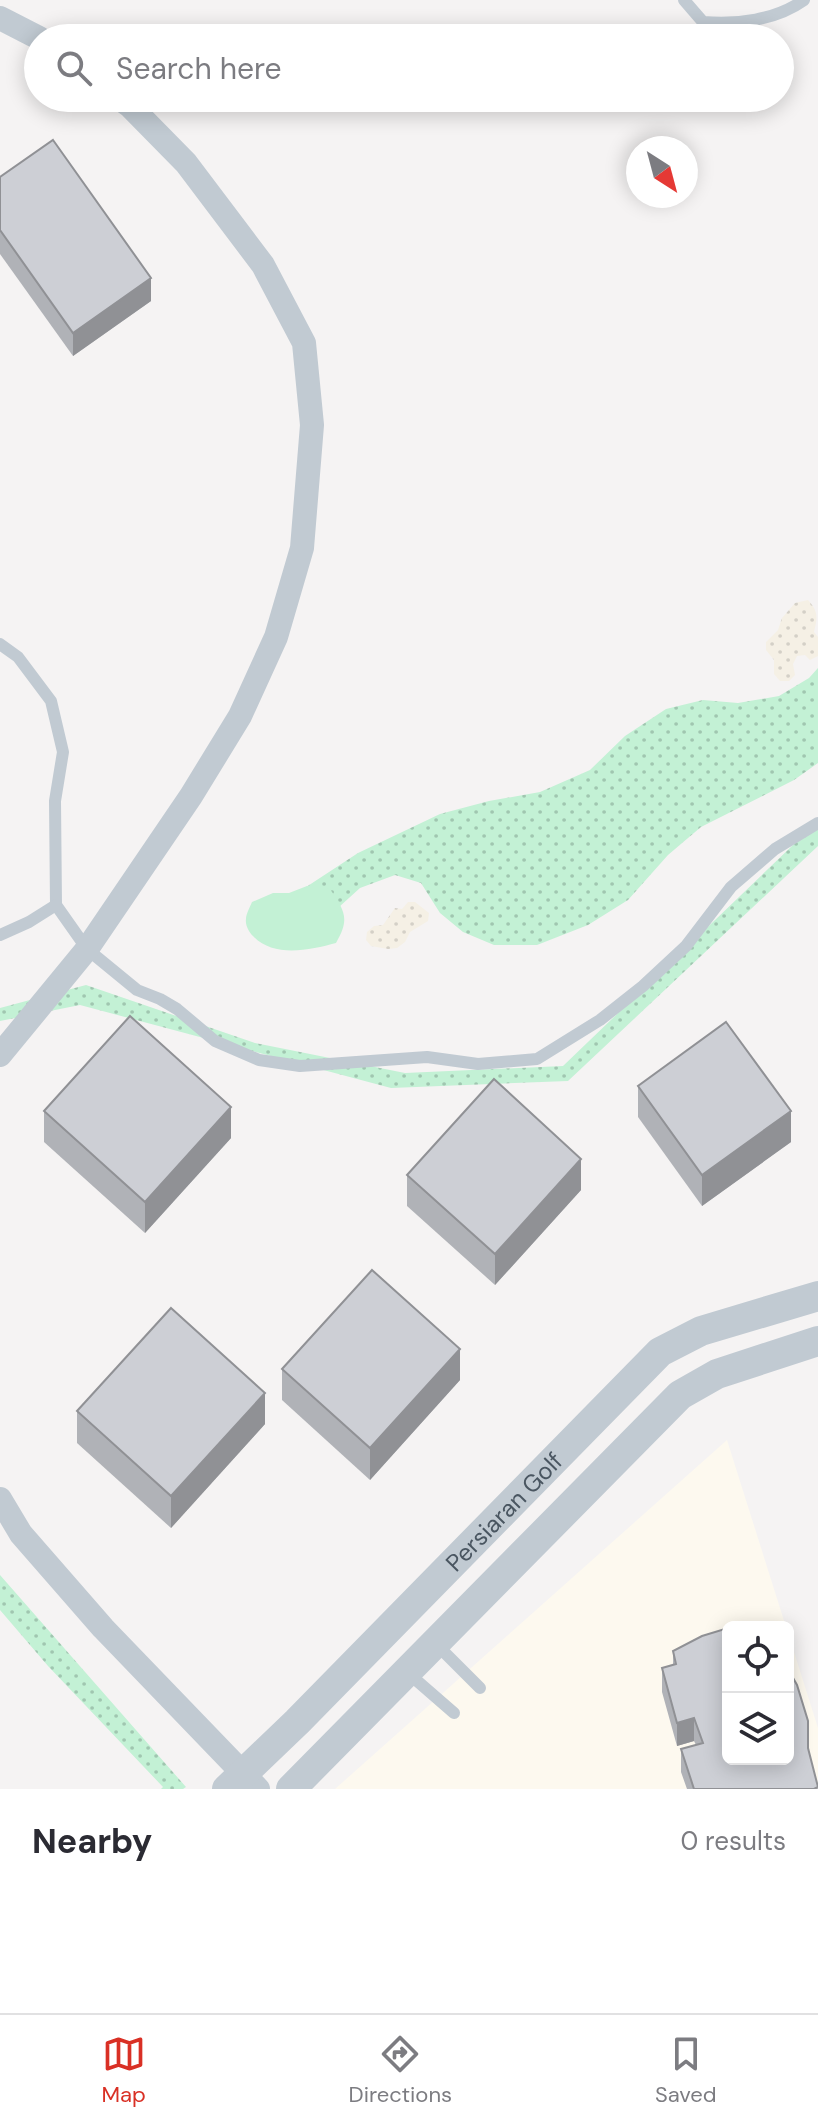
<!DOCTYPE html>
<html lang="en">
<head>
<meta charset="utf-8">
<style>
  body { margin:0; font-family:"DM Sans",sans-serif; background:#f2f2f3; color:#2b2b33 }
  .controls { position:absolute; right:24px; bottom:24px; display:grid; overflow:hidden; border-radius:12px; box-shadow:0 4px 20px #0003 }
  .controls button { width:72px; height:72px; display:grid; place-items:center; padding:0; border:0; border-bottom:2px solid #e1e1e2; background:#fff; color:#2b2b33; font:40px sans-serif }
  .compass { position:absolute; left:626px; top:136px; width:72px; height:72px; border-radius:50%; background:#fff; box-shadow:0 4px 20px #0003; rotate:144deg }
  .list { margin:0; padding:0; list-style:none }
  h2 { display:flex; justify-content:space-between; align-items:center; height:104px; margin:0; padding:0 32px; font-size:34px }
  h2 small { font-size:26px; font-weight:400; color:#7c7c81 }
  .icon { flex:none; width:44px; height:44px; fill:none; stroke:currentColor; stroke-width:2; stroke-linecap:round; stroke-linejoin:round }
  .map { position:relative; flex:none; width:818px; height:1789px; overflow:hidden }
  .search { position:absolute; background:#fff; box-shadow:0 4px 20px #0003; left:24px; right:24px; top:24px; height:88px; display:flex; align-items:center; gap:20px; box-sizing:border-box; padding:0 28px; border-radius:44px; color:#7c7c81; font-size:30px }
  .sheet { height:224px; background:#fff }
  nav { display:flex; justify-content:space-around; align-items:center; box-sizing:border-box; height:112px; border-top:2px solid #e1e1e2; background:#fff; font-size:22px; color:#7c7c81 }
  nav a { display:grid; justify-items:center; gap:4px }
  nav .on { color:#d93025 }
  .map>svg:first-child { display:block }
  .commercial { fill:#fdf9ef }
  .grass { fill:url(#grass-dots) }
  .sand { fill:url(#sand-dots) }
  .pitch { fill:#c3f1d5 }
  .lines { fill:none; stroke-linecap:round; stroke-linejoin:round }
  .service { stroke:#c1cad2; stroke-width:12 }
  .minor { stroke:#c1cad2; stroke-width:24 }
  .tertiary { stroke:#c1cad2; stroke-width:30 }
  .wall { fill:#b0b2b7 }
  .shaded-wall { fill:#909195 }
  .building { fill:#cdcfd5; stroke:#909195; stroke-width:2 }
  .labels { text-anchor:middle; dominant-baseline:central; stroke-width:8; stroke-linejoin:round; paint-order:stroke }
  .street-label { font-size:24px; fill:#4a5661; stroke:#fff }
</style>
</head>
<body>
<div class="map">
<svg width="818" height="1789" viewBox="0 0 818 1789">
  <defs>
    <pattern id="grass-dots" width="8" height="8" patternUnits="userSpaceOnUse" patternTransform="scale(2)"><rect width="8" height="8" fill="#c3f1d5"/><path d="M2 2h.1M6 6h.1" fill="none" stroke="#a0c6b0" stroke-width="1.8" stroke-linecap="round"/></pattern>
    <pattern id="sand-dots" width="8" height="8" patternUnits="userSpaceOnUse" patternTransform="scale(2)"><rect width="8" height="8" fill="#f5f0e5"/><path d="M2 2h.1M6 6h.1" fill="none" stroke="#d4d0c7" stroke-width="1.8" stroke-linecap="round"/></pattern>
  </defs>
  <rect width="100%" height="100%" fill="#f5f3f3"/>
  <!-- commercial -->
  <polygon class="commercial" points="727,1440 786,1627 728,1627 728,1759 788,1759 788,1633 818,1728 818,1789 335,1789"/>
  <!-- grass -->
  <g class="grass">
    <polygon points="818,668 818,763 794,780 701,827 668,855 628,900 588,925 537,945 494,945 463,932 440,913 421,883 395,875 360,888 328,917 297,893 358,853 440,814 489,801 540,792 590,770 625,736 666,709 703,700 738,703 779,696 809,678"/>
    <polygon points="818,821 818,846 568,1081 391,1088 80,1005 0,1021 0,1008 86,985 255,1043 405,1073 563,1066"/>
    <polygon points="0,1575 186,1787 183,1789 161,1789 163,1787 48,1666 0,1610"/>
  </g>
  <!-- sand -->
  <g class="sand">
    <path d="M 808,600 C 818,611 818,617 814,632 L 818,637 L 818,656 L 810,660 L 805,655 L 797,656 L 793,664 L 795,675 L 789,681 L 780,681 L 774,674 L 774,660 L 766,650 L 766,642 L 778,630 L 782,618 L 795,603 Z"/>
    <polygon points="408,902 415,902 429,913 428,921 410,932 405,942 397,948 388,949 371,946 366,940 367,932 374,926 383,925 395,908 402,909"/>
  </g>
  <!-- pitch -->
  <path class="pitch" d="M 307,886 L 330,889 C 345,911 350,919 336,943 C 310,950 273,958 253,936 C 249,932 245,925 246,919 C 246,914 250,907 252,902 L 273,893 L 289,893 Z"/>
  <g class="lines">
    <!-- service -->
    <g class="service">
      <path d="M 684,0 L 703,22 C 737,25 776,20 804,0"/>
      <polyline points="0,644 18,657 51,701 63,752 55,801 56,905 87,949 137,990 160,999 177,1009 215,1041 259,1060 300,1066 427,1057 478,1064 537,1059 600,1020 643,986 686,946 731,887 775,849 818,823"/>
      <polyline points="0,935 29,922 56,905"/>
      <polyline points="436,1644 480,1688"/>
      <polyline points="408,1673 454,1713"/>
    </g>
    <!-- minor -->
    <g class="minor">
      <polyline points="0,18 39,38"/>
      <polyline points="0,1055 87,949 191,796 240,716 276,637 302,548 312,425 304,343 263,265 186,163 130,106 119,98"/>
      <polyline points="0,1499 21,1534 103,1628 258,1789"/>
    </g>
    <!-- tertiary -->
    <g class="tertiary">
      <path id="s1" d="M 227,1789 L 297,1722 L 660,1352 L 701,1331 L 818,1296"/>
      <polyline points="291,1789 680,1395 717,1374 818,1341"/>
    </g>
  </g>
  <!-- wall -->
  <g class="wall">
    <polygon points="0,177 151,301 73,356 0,254"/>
    <polygon points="638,1086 791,1142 702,1206 638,1117"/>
    <polygon points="44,1111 231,1138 145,1233 44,1142"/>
    <polygon points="407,1175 581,1190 495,1285 407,1206"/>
    <polygon points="282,1369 460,1380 370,1480 282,1400"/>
    <polygon points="77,1411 265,1424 171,1528 77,1443"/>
    <polygon points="673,1651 808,1749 818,1789 687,1789 681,1772 681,1749 696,1745 694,1741 677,1746 662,1692 662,1668 673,1665"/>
  </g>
  <!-- shaded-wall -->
  <g class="shaded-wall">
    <polygon points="151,278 151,301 73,356 73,333"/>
    <polygon points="231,1107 231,1138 145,1233 145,1202"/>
    <polygon points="791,1111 791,1142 702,1206 702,1175"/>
    <polygon points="581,1159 581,1190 495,1285 495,1254"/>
    <polygon points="460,1349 460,1380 370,1480 370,1448"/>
    <polygon points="265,1393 265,1424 171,1528 171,1496"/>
    <polygon points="694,1718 694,1741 677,1746 677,1723"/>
  </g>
  <!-- building -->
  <g class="building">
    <polygon points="53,140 151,278 73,333 0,230 0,177"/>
    <polygon points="130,1016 231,1107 145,1202 44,1111"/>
    <polygon points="726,1022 791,1111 702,1175 638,1086"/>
    <polygon points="494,1079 581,1159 495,1254 407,1175"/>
    <polygon points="372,1270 460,1349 370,1448 282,1369"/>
    <polygon points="171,1308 265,1393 171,1496 77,1411"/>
    <polygon points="774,1622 775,1627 733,1627 739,1626"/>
    <polygon points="728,1628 728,1759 788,1759 788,1669 797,1685 808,1721 808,1748 818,1787 814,1789 694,1789 681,1749 703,1743 694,1718 677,1723 662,1668 676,1664 673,1651 702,1636"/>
  </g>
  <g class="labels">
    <!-- street labels -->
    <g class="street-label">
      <text stroke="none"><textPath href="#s1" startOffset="392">Persiaran Golf</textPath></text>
    </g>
  </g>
</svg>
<div class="controls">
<button><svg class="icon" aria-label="locate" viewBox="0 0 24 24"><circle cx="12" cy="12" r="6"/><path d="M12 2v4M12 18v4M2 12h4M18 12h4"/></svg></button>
<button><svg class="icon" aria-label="layers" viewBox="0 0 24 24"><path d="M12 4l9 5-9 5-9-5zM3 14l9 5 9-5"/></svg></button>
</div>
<svg class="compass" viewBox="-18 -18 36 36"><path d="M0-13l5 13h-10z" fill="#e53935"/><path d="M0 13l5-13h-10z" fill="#7c7c81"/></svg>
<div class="search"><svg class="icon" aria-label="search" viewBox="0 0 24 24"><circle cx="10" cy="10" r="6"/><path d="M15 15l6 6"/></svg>Search here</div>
</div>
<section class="sheet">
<h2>Nearby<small>0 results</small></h2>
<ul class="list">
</ul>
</section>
<nav>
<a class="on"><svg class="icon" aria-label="map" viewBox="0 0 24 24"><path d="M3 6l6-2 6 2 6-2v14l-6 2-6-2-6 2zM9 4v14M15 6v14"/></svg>Map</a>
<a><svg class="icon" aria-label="directions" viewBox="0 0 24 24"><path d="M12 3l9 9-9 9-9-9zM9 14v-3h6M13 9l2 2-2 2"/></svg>Directions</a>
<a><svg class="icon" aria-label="saved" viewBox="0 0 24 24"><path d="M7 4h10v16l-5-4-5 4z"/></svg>Saved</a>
</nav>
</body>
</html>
